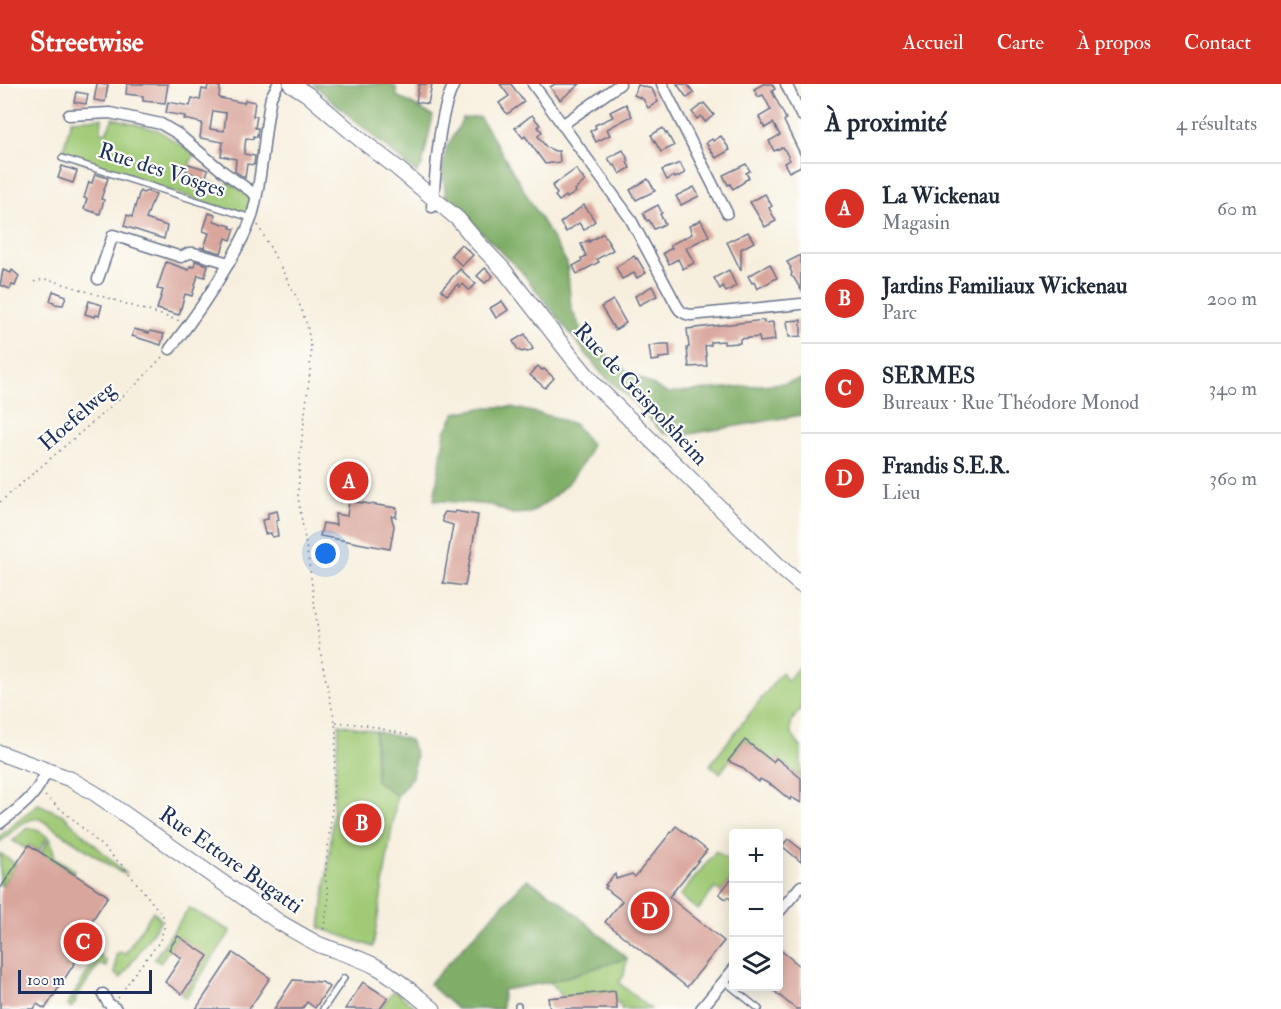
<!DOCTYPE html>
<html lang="fr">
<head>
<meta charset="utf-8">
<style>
  body { margin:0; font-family:"IM FELL Double Pica",serif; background:#f6f6f7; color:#1f2937 }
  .controls { position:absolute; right:18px; bottom:18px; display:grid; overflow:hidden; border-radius:6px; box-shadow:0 3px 15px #0003 }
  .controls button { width:54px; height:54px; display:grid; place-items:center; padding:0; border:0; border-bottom:2px solid #e0e1e3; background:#fff; color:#1f2937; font:30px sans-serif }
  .scale { position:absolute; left:18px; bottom:15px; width:134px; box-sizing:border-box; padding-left:6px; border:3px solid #1b2f5e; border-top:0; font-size:16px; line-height:21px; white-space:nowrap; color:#1b2f5e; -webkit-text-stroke:4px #fdfcf7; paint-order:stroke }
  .you { position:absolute; left:326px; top:470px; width:21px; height:21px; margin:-15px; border:4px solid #fff; border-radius:50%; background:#1a73e8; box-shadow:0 0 0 9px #1a73e833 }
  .badge { display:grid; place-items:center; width:39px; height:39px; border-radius:50%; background:#d93025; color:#fff; font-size:20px; font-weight:700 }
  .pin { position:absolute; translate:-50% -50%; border:3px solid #fff; box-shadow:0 2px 6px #0006 }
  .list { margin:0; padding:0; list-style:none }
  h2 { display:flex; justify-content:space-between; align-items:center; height:78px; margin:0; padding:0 24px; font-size:26px }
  h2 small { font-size:20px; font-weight:400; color:#747a83 }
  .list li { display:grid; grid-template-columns:39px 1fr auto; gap:18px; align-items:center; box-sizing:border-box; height:90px; padding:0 24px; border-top:2px solid #e0e1e3 }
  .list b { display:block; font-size:22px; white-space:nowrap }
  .list p { margin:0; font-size:20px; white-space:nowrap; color:#747a83 }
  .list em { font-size:20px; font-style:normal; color:#747a83 }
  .icon { flex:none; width:33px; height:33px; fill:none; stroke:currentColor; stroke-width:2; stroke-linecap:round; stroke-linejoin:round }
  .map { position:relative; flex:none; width:801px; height:925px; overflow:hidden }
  header { display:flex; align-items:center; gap:36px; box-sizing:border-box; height:84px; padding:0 30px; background:#d93025; color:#fff }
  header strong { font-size:28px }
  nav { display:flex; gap:33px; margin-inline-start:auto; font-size:21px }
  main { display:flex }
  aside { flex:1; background:#fff }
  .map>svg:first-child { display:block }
  .green { fill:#a0ca76; stroke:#5e7c6a; stroke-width:1.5 }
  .forest { fill:#80ae67; stroke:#4e6e62; stroke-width:1.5 }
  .building { fill:#d9a69c; fill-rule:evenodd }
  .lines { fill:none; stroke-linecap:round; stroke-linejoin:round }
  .lane-casing { stroke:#68728b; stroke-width:8 }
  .street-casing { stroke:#68728b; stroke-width:13 }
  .secondary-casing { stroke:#68728b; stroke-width:17 }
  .path { stroke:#68728b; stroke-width:1.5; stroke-dasharray:1.5 4.5; stroke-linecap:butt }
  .lane { stroke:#fff; stroke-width:5 }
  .street { stroke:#fff; stroke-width:10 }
  .secondary { stroke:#fff; stroke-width:15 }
  .labels { text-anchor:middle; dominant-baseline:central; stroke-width:4.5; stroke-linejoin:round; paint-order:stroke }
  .street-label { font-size:22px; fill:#1b2f5e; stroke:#fdfcf7 }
</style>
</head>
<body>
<header>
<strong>Streetwise</strong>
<nav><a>Accueil</a><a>Carte</a><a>À propos</a><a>Contact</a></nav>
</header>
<main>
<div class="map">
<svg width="801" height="925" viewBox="0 0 801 925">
  <rect width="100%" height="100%" fill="#fdfcf7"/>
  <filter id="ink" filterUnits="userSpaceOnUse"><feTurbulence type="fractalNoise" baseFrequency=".0167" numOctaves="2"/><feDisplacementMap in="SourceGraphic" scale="12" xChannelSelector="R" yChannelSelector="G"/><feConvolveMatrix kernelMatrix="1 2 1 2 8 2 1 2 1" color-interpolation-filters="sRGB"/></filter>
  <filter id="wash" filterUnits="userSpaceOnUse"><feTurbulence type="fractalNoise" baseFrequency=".008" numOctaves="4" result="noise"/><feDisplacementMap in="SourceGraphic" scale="24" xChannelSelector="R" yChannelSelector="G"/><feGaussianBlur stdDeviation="1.35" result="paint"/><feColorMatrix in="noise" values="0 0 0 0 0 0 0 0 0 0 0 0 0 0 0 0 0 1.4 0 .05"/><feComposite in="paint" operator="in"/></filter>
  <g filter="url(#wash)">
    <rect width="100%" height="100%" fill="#f7efde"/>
    <!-- green -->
    <g class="green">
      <polygon points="102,34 101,48 106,49 113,34 158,46 194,70 185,91 226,103 228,98 250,113 251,116 248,128 246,130 241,130 62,71 71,36"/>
      <path d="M 801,580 L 801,625 C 786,640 788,648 801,663 L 801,691 L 800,693 L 777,674 L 773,678 L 745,656 L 720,689 L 710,681 L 782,588 L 787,597 Z"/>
      <polygon points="339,640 375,647 376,696 397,712 373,863 320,844 330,766"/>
      <path d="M 38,720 L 63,731 L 126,790 L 120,788 L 40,735 C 24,733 11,749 0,758 L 0,752 Z"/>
      <polygon points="30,744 36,745 48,753 39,767 29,761 26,765 13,757 26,745"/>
      <polygon points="50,754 55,773 74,786 72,789 41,769"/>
      <polygon points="716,767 733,780 733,792 721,808 715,804 698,826 680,812"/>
      <polygon points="0,769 16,780 2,802 0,801"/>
      <polygon points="189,824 231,847 186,914 182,911 207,873 178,852 160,879 154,875"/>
      <polygon points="153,827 161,836 121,894 115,890 116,871 120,868 125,870"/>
      <polygon points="92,870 101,871 101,875 106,876 106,883 99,880 74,917 76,918 71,924 67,921 94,878"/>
      <polygon points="627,874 624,891 619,899 651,925 621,925 620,919 616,919 615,907 563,913 550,898"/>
      <polygon points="394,906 417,925 380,925"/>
    </g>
    <!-- forest -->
    <g class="forest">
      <polygon points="313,0 389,0 396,3 397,12 433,32 422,82 416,89"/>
      <polygon points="479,33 490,49 567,179 571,224 586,254 627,287 667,309 785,299 801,295 801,331 678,352 663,349 627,312 602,290 521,187 446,114 442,86 447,63 463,35"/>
      <polygon points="487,323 511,323 554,333 574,340 591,360 587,373 570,397 550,416 530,429 512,430 491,421 434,416 445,348 455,329"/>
      <polygon points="375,647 410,656 416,671 412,693 397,712 376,696"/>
      <polygon points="527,795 558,815 627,874 550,898 503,906 502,925 457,925 429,900"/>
    </g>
    <g id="blocks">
      <!-- building -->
      <g class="building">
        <polygon points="97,0 108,1 105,18 94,16"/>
        <polygon points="127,0 168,0 165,19 143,17 143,12 126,10"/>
        <polygon points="419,0 432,0 428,20 416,18"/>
        <polygon points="500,0 511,0 524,18 507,30 499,19 509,12"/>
        <polygon points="555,0 580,0 560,16 550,3"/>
        <polygon points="677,0 687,0 694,9 687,14"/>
        <polygon points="763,0 772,0 775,5 772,7 786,35 784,37 801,72 801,82 789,88 784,79 790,76 783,63 774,67 769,57 780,51 773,39 765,44 759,33 771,26 763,11 758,13 754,5"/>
        <path d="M 208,1 L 220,3 L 219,14 L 244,19 L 245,16 L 255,18 L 253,32 L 257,32 L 255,44 L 258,44 L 257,53 L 253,52 L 253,55 L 246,54 L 244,70 L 255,72 L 254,81 L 247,80 L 245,94 L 235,87 L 236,75 L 221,72 L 223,58 L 200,54 L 202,39 L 184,35 L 185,32 L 166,29 L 168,18 L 190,22 L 192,14 L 200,16 L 202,5 L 207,6 ZM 213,27 L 226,29 L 224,47 L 210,45 Z"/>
        <polygon points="638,1 652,5 658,18 648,24 643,15 634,11"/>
        <polygon points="76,8 88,10 86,20 74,18"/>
        <polygon points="704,19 714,31 705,38 701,32 697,35 692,28"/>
        <polygon points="626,20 632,32 607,45 610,51 596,58 590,47 596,44 595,41 613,33 610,28"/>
        <polygon points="532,31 540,41 538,43 542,48 538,52 546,63 555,67 559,67 560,78 545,80 525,52 523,54 515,44"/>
        <polygon points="663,44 666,50 667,49 674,62 661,68 651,51"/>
        <polygon points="721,52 730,66 716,74 706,59 712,55 713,57"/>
        <polygon points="623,66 629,77 627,78 630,84 620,90 615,81 613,82 608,74"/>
        <polygon points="680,79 685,89 675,94 674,92 667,96 662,86"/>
        <polygon points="189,80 208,86 205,96 191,91 192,89 186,87"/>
        <polygon points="746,80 750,87 746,89 749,94 744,97 744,98 733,105 730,100 728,101 723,91"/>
        <polygon points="62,82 77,87 73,99 58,94"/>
        <polygon points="576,85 585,97 575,106 576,108 567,114 566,112 559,117 555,112 557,110 552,102"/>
        <polygon points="95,90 108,94 101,115 104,116 100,130 84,125 87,115 84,114 89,98 92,99"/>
        <polygon points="648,95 655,107 636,116 630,106"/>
        <polygon points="694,103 699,112 681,121 676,112"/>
        <polygon points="140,107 143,109 147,107 156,110 153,118 152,118 146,135 167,142 164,155 124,142 127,131 132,133"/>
        <polygon points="765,110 772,122 769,124 776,137 765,143 750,118"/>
        <polygon points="584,121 595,137 584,146 579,139 566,148 560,139"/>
        <polygon points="658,121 662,129 660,130 665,140 654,145 649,136 647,137 643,129"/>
        <polygon points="209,129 215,131 214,137 231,142 230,144 235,145 231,156 226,154 221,169 200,163 204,164 209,149 203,147"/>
        <polygon points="701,136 709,152 686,164 694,179 683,185 678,175 669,180 663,169 672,164 670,161 692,150 689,142"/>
        <polygon points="748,148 754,158 741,165 741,187 727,158"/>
        <polygon points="603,149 613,166 597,175 599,178 577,190 573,182 582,177 581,175 586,172 581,160 589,156 589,158"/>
        <polygon points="461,160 473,171 462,182 451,171"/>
        <polygon points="801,171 801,206 794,194 791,192 792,189 790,185 791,184 787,178"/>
        <polygon points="634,172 636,175 637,174 646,189 637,194 634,189 622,195 616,183"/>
        <polygon points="195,177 208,181 205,193 198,191 192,212 185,210 179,231 157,225 163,206 157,205 166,178 189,186 190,182 194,183"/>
        <polygon points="770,180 777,194 757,205 754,198 752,199 748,192"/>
        <polygon points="485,184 493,192 485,199 477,192"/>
        <polygon points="460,185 476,200 469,206 463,200 460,203 458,200 447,211 441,206"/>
        <polygon points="3,186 11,189 12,186 19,192 15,202 12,201 10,205 0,201"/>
        <polygon points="729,186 736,202 726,208 723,202 720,205 714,194"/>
        <polygon points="652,202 657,212 639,221 635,212"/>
        <polygon points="53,207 66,212 63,221 54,220 54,218 50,217"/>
        <polygon points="613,216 626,239 615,246 601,223"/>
        <polygon points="89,217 102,221 99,232 96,231 95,233 85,230"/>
        <polygon points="502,217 508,226 496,234 490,224"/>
        <polygon points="764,236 764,239 773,238 775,256 760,258 759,253 740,255 740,259 724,260 724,257 711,258 711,261 705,262 707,282 689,283 687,264 689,263 687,245"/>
        <polygon points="801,236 801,252 789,253 787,237"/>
        <polygon points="134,245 149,249 150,247 164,250 161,261 132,252"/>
        <polygon points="525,250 533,265 528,268 524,267 522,268 518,266 513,257"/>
        <polygon points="661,260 669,260 670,273 659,274 659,276 651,277 649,262"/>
        <polygon points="538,282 542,286 544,285 554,294 545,304 530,291"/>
        <polygon points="349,417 397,424 396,433 391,432 394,442 390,465 320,452 323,439 336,441 335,430 347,432"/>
        <polygon points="277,427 279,436 276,437 278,452 272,453 271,449 265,450 262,436 268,435 268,429"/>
        <polygon points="455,427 478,431 465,502 443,499 453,441 443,438 442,433 445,428 455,429"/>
        <polygon points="745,656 773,678 776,674 801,694 801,719 791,713 790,716 773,702 760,695 759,698 741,683 728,677"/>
        <polygon points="676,742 707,766 669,813 724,857 687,903 605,838 622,817 605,804 607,802 605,801 615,790 616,795 632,790 635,793"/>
        <polygon points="788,755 801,765 801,778 782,762"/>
        <polygon points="29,761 108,812 80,855 87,860 45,925 37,920 34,925 0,925 0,805"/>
        <polygon points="734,792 734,818 728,813 726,815 719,810"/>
        <polygon points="178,852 208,872 182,910 165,898 181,874 169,865"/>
        <polygon points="778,864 801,883 801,925 796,925 769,903 778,903"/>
        <polygon points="233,869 270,894 249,925 196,925"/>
        <polygon points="293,896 322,898 329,903 315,924 307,918 302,925 274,925"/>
        <polygon points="363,898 388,914 380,925 345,925"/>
        <polygon points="615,907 617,925 550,925 548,914"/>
      </g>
    </g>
  </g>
  <g filter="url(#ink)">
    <use href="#blocks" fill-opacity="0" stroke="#68728b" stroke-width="1.5"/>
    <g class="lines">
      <!-- lane casing -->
      <g class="lane-casing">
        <g id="lane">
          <polyline points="62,74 251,134"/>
          <polyline points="724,897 759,925"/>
          <polyline points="323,925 344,894"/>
          <polyline points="518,925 518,922"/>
        </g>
      </g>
      <!-- street casing -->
      <g class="street-casing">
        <g id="street">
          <path d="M 533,0 L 630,134 L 677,222 C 680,228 684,230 691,231 L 801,220"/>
          <polyline points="662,0 727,129"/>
          <polyline points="786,0 801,31"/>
          <polyline points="69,31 110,29 161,40 178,50 221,86 256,111"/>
          <polyline points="562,41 620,0"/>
          <path d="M 432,123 C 437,85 437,34 454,0"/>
          <polyline points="98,195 113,151 181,173 189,169 194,169 229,179"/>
          <path d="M 170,265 C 192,237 212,208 230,177 C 238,163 247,148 252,132 C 263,93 263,52 271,13 L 278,0"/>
          <path d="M 0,739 C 22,722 36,713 47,686"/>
          <polyline points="778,829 801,802"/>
          <polyline points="103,910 108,919 116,925"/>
          <polyline points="701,925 734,885"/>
        </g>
      </g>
      <!-- secondary casing -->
      <g class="secondary-casing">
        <g id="secondary">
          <polyline points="291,0 307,10 361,56 396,83 458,135 478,159 503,185 571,272 594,300 781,484 801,501"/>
          <path d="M 0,669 L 70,695 L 96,710 L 279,838 C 293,846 306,854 320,861 C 339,868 359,873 377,883 C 397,894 415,911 433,925"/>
        </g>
      </g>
      <!-- path -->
      <g class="path">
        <polyline points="258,141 297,214 307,241 311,263 310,288 300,371 298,413 310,486 322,578 335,638 336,650 333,713 325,793 329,813 323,848"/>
        <polyline points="34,198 43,195 51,196 180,237"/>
        <polyline points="0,418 138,299 163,272"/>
        <polyline points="336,638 366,641 411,652"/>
        <polyline points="45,712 75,737 123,782 163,832 164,844 160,857 134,890 118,914"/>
      </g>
      <!-- lane -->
      <use href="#lane" class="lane"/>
      <!-- street -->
      <use href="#street" class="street"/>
      <!-- secondary -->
      <use href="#secondary" class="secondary"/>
    </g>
  </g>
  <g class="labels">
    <!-- street labels -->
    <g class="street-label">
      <text transform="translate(162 86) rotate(18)">Rue des Vosges</text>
      <text transform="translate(641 310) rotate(47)">Rue de Geispolsheim</text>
      <text transform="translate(77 332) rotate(-41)">Hoefelweg</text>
      <text transform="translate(231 776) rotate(35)">Rue Ettore Bugatti</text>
    </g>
  </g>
</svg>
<div class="controls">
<button>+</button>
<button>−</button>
<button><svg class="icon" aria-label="layers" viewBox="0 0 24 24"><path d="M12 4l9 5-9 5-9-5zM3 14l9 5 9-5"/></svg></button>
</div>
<div class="scale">100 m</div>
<div class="you"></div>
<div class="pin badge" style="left:349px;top:397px">A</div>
<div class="pin badge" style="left:362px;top:739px">B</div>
<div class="pin badge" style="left:83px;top:858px">C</div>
<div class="pin badge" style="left:650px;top:827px">D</div>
</div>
<aside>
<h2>À proximité<small>4 résultats</small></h2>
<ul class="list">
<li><span class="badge">A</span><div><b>La Wickenau</b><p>Magasin</p></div><em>60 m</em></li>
<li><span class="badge">B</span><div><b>Jardins Familiaux Wickenau</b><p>Parc</p></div><em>200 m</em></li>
<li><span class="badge">C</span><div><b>SERMES</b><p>Bureaux · Rue Théodore Monod</p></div><em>340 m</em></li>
<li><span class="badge">D</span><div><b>Frandis S.E.R.</b><p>Lieu</p></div><em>360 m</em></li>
</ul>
</aside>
</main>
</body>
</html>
